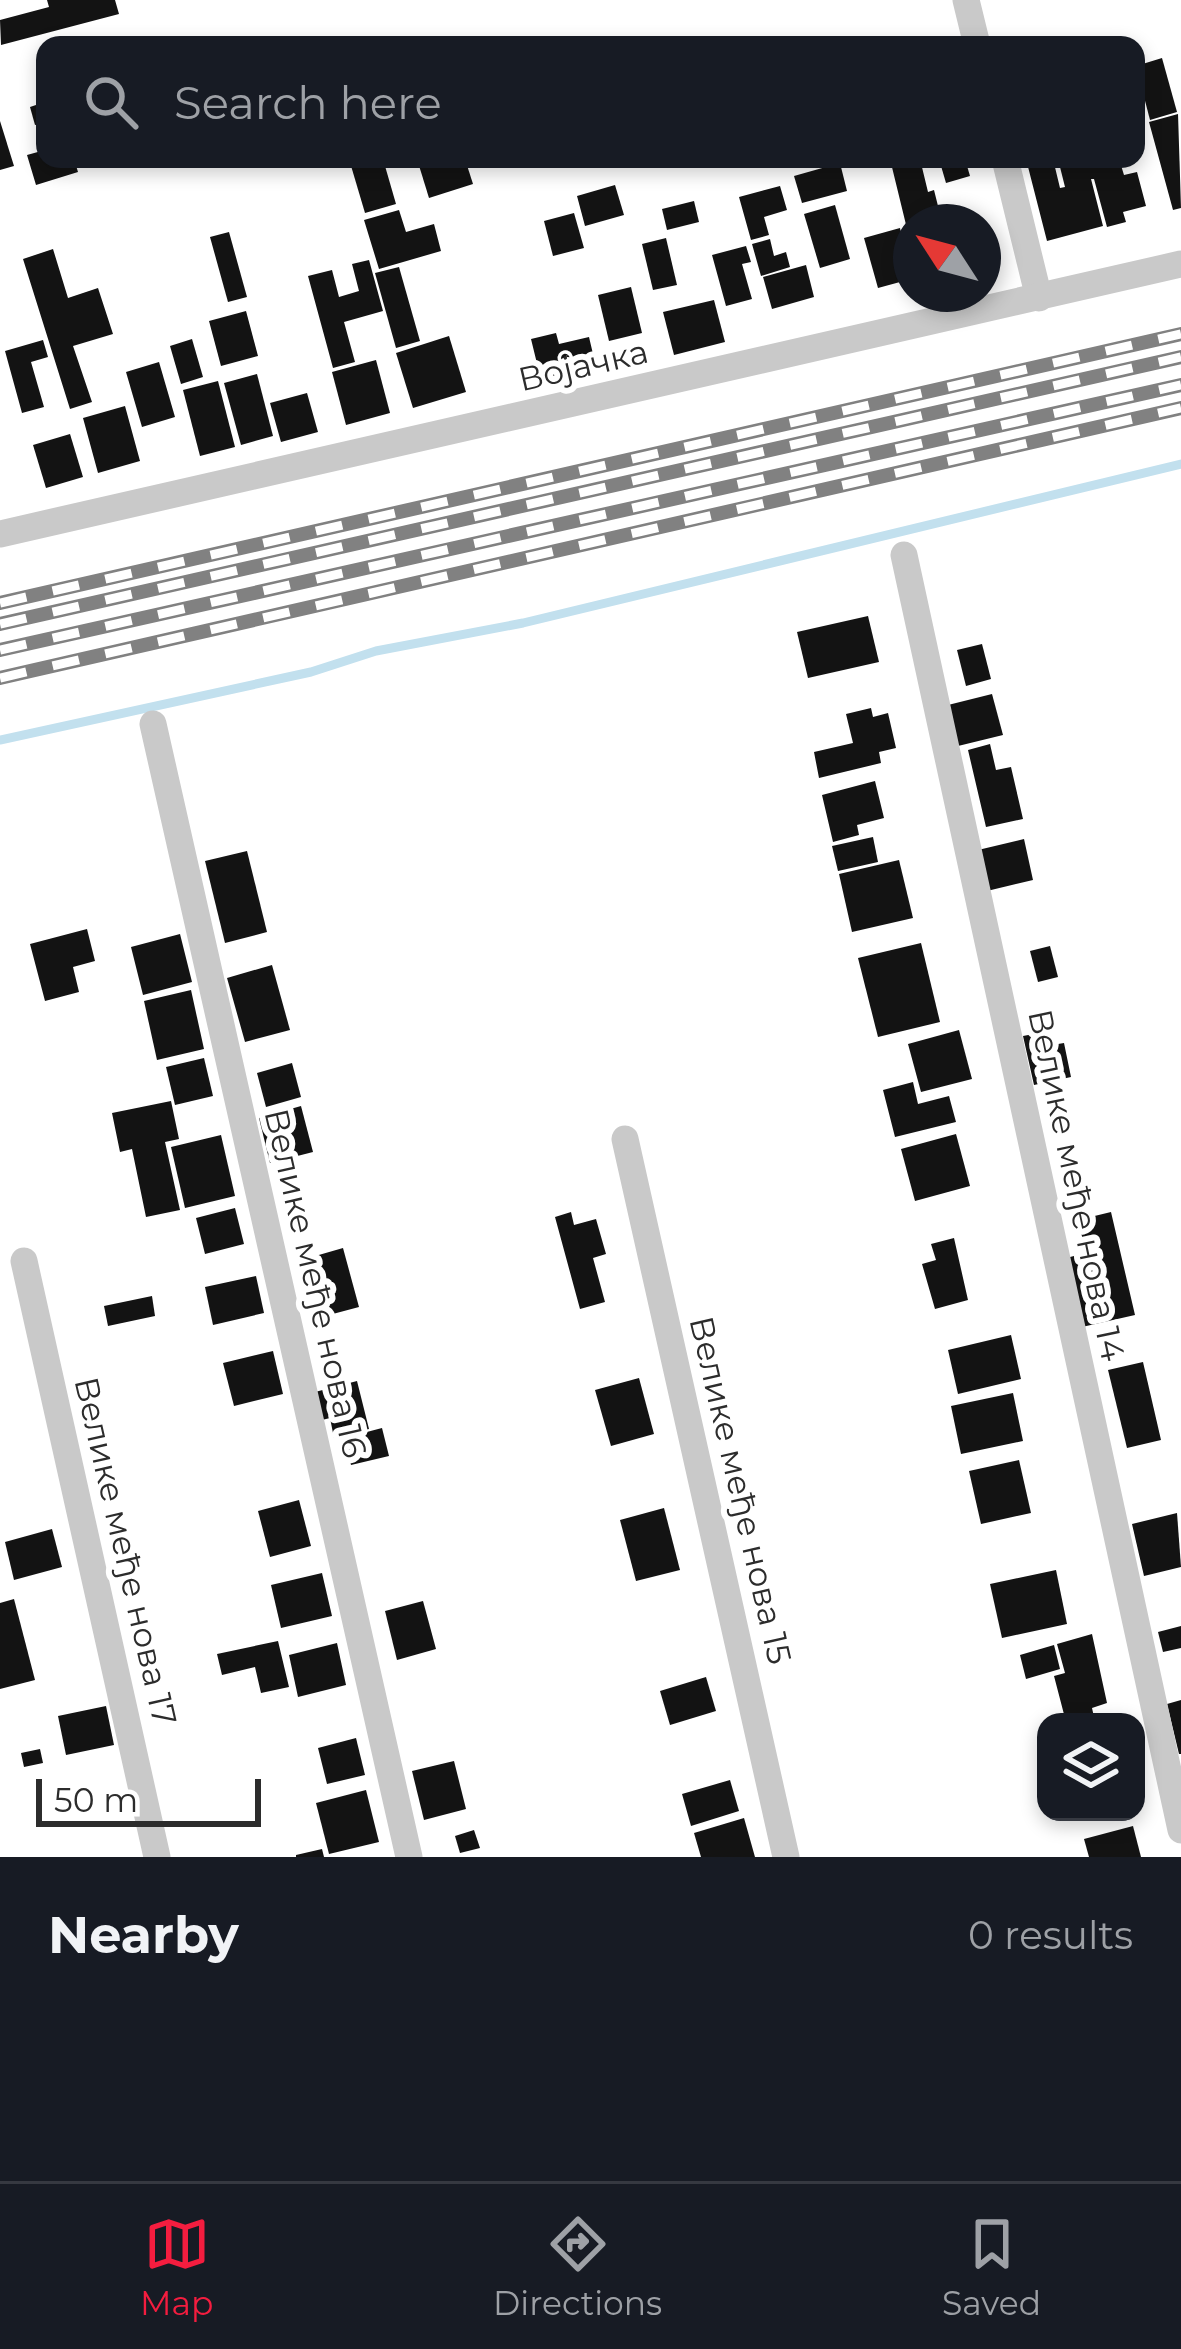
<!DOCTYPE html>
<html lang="en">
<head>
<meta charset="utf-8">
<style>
  body { margin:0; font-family:Montserrat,sans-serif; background:#20242c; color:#f1f3f6 }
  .controls { position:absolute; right:36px; bottom:36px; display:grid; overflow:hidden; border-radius:24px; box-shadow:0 6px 18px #0003 }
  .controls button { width:108px; height:108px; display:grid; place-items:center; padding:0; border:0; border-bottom:3px solid #363941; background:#171b24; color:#f1f3f6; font:60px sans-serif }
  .compass { position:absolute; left:893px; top:204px; width:108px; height:108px; border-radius:50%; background:#171b24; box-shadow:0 6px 18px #0003; rotate:306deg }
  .scale { position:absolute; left:36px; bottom:30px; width:225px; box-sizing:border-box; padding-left:12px; border:6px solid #2c2c2c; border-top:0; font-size:33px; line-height:42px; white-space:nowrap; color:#2c2c2c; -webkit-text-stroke:9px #fff; paint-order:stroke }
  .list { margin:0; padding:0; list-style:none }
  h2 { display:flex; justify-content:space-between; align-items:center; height:156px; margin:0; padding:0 48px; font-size:51px }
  h2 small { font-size:39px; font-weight:400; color:#9ea1a6 }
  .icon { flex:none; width:66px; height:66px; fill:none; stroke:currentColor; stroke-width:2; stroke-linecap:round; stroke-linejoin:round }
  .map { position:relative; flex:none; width:1181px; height:1857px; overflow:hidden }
  .search { position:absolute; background:#171b24; box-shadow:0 6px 18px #0003; left:36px; right:36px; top:36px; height:132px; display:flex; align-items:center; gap:30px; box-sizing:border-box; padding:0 42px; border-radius:24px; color:#9ea1a6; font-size:45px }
  .sheet { height:324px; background:#171b24 }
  nav { display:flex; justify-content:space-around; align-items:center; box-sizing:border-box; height:168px; border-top:3px solid #363941; background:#171b24; font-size:33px; color:#9ea1a6 }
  nav a { display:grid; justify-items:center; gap:6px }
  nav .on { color:#f41d3f }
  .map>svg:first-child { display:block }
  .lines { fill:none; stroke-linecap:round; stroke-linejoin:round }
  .stream { stroke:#c2e0ee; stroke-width:9 }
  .building { fill:#131313 }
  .minor { stroke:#c9c9c9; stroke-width:27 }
  .rail-casing { stroke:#818181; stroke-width:14 }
  .rail { stroke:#fff; stroke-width:9; stroke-dasharray:27; stroke-linecap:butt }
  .labels { text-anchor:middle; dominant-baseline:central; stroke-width:12; stroke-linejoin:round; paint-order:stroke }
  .street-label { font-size:33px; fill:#2c2c2c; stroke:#fff }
</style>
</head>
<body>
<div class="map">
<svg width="1181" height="1857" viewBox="0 0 1181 1857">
  <rect width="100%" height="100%" fill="#fff"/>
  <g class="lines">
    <!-- stream -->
    <polyline class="stream" points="0,740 311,672 376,651 523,623 1181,464"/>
  </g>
  <!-- building -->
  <g class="building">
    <polygon points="47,0 115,0 119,14 1,45 0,20 49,7"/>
    <polygon points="1162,58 1177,112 1150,120 1136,66"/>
    <polygon points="45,102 45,123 35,125 30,107"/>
    <polygon points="1178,114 1181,208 1173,210 1149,122"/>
    <polygon points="0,121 14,166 0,170"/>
    <polygon points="45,150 45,159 74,159 78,172 36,185 27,155"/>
    <polygon points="349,159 383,159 396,204 365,213"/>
    <polygon points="417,159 465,159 473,184 429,198"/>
    <polygon points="890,159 920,159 928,192 934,190 942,222 911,222 909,237"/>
    <polygon points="939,159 965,159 970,176 946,183"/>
    <polygon points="1026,159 1053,159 1060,188 1065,187 1058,159 1119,159 1124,175 1137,172 1146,206 1123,212 1126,222 1107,227 1094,179 1091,179 1103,226 1047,241"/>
    <polygon points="840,163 847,191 802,203 794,176"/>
    <polygon points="615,185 624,215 585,226 577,196"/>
    <polygon points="780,186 787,210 764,217 769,235 751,240 739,197"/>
    <polygon points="694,201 699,222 667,230 662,209"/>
    <polygon points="835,205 850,259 820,268 804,214"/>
    <polygon points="399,210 406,232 434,224 441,251 379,269 364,220"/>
    <polygon points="574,213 584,248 553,256 544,221"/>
    <polygon points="900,228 911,279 878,288 864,238"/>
    <polygon points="229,232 247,297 228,302 210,237"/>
    <polygon points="666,238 677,285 653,290 642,244"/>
    <polygon points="770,239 774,256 786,252 790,267 761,276 752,244"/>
    <polygon points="746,246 751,262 742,264 752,299 726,306 712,255"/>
    <polygon points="53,249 68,298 98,288 113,334 73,346 92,402 70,409 23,259"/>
    <polygon points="369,260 383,311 344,322 355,362 333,368 308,276 332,270 339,297 359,291 352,264"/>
    <polygon points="806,265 814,297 772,309 763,277"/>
    <polygon points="399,267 420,341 396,348 375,273"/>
    <polygon points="631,287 642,333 609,341 598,295"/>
    <polygon points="714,300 725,342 674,355 663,312"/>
    <polygon points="246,311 258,356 221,366 209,321"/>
    <polygon points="556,333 559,344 589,337 597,371 542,384 531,339"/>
    <polygon points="449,336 466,392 413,408 396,353"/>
    <polygon points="192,339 203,377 181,384 170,346"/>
    <polygon points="43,340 48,357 31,362 44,407 22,413 5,351"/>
    <polygon points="376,360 390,413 346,425 332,372"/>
    <polygon points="159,362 175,417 142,427 126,372"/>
    <polygon points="257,374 273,436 241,445 224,383"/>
    <polygon points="218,381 235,447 200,456 183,390"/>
    <polygon points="307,393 318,432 281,442 270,403"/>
    <polygon points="125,406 140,461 98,473 83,418"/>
    <polygon points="70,434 83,477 46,488 33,445"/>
    <polygon points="868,616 879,662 808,678 797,632"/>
    <polygon points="982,644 991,679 966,686 957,650"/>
    <polygon points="992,694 1003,735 958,746 948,705"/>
    <polygon points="871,708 873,717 888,713 896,748 879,752 881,763 819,778 814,752 853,743 846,714"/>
    <polygon points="990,744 996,770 1011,767 1023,819 986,827 968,750"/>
    <polygon points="875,781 884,818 857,825 859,835 833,842 822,795"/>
    <polygon points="873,837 878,862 838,871 832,846"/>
    <polygon points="1024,839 1033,880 987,891 978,850"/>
    <polygon points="247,851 267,932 225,943 205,861"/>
    <polygon points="899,860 913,918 852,932 839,874"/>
    <polygon points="87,929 95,961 73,967 79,992 45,1001 30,944"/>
    <polygon points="180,934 192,982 143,995 131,947"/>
    <polygon points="921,943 940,1022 878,1037 858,958"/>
    <polygon points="1050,946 1058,977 1038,982 1030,951"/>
    <polygon points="272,965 290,1030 245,1042 227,978"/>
    <polygon points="191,990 204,1049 157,1060 144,1001"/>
    <polygon points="959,1030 972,1079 921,1092 908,1044"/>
    <polygon points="1049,1031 1052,1045 1064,1043 1071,1077 1034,1085 1023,1036"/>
    <polygon points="204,1058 213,1096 175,1105 166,1067"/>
    <polygon points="292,1063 301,1097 266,1107 257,1073"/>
    <polygon points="913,1082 918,1104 949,1096 956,1122 895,1137 883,1090"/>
    <polygon points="171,1101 179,1139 165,1142 180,1210 146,1217 132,1149 120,1152 112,1113"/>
    <polygon points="301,1106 313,1152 270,1163 259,1118"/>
    <polygon points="956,1134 970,1186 915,1201 901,1149"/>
    <polygon points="221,1135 235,1196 185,1208 171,1147"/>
    <polygon points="235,1208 244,1244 205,1254 196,1218"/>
    <polygon points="571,1212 574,1225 596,1219 606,1254 593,1258 605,1302 580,1309 555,1217"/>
    <polygon points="1111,1212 1135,1315 1082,1327 1066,1258 1086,1253 1078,1220"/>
    <polygon points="954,1238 968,1300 935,1309 922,1264 936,1260 931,1244"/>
    <polygon points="343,1248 359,1307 314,1319 298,1261"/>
    <polygon points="256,1276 264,1313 213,1325 205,1287"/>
    <polygon points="152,1296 155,1316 108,1326 104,1306"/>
    <polygon points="1011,1335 1021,1379 958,1394 948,1350"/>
    <polygon points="273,1351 283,1394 234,1406 223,1363"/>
    <polygon points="1143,1362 1161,1440 1127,1448 1108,1370"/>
    <polygon points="639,1378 654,1434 611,1446 595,1390"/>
    <polygon points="357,1381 369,1429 334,1438 330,1418 322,1420 315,1392"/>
    <polygon points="1013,1393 1023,1441 961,1454 951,1406"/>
    <polygon points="382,1428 389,1456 351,1465 344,1438"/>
    <polygon points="1019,1460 1031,1513 981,1524 969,1471"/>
    <polygon points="299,1500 311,1546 270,1557 258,1511"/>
    <polygon points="664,1508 680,1570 636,1581 620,1520"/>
    <polygon points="1177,1513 1181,1567 1144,1576 1132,1524"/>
    <polygon points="52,1529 62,1567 14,1580 5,1542"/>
    <polygon points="1056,1570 1067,1624 1002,1638 990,1584"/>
    <polygon points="322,1573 332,1616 281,1628 271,1585"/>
    <polygon points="14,1599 35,1680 0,1689 0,1603"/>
    <polygon points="423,1601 436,1649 397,1660 385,1611"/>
    <polygon points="1181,1626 1181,1648 1163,1652 1158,1632"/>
    <polygon points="1092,1634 1107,1703 1092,1708 1094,1717 1066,1722 1054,1676 1065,1673 1057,1644"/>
    <polygon points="278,1641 289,1687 261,1693 255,1667 222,1675 217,1654"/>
    <polygon points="337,1643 346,1685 298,1697 289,1655"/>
    <polygon points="1054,1645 1060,1669 1026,1679 1020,1655"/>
    <polygon points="706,1677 716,1711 670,1725 660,1691"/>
    <polygon points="1181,1700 1181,1754 1179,1754 1167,1704"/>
    <polygon points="106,1706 114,1745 66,1755 58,1716"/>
    <polygon points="356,1738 365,1775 327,1784 318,1748"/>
    <polygon points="40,1749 43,1763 24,1767 21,1753"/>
    <polygon points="454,1761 466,1809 424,1820 412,1771"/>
    <polygon points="730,1780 739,1811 691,1826 682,1794"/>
    <polygon points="366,1790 379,1842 329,1854 316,1803"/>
    <polygon points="744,1818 755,1857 701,1857 694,1833"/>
    <polygon points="1133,1826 1141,1857 1089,1857 1084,1839"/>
    <polygon points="474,1830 480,1848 460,1853 455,1836"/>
    <polygon points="322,1849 324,1857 296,1857 296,1855"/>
  </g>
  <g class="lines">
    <!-- minor -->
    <g class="minor">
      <polyline points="966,0 977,45"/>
      <polyline points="1005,159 1039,298"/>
      <polyline points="0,534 1181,264"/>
      <polyline points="904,555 1181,1830"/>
      <polyline points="153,724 409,1857"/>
      <polyline points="625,1139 786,1857"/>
      <polyline points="24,1261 157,1857"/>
    </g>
    <!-- rail casing -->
    <g class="rail-casing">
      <g id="rail">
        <polyline points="0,603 1181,334"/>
        <polyline points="0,624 1181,357"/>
        <polyline points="0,650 1181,385"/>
        <polyline points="0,678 1181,408"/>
      </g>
    </g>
    <!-- rail -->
    <use href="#rail" class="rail"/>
  </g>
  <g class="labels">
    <!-- street labels -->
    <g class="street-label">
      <text transform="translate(583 365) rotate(-13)">Војачка</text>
      <text transform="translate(1077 1185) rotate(78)">Велике међе нова 14</text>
      <text transform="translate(316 1283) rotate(77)">Велике међе нова 16</text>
      <text transform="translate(741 1490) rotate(77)">Велике међе нова 15</text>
      <text transform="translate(126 1551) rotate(77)">Велике међе нова 17</text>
    </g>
  </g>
</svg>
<div class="controls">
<button><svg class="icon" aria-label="layers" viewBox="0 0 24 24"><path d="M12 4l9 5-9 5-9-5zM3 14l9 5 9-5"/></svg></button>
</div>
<svg class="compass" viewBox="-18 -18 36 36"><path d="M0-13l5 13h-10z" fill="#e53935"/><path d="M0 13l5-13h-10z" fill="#9ea1a6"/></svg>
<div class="scale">50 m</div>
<div class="search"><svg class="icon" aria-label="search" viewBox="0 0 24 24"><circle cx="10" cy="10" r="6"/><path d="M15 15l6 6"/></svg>Search here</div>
</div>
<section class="sheet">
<h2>Nearby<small>0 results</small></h2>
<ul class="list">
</ul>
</section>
<nav>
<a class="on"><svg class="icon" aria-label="map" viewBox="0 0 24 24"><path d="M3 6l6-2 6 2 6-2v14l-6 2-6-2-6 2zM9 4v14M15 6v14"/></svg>Map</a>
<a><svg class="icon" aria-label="directions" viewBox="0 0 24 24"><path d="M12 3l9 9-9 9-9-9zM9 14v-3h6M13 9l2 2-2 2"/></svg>Directions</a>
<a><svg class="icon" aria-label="saved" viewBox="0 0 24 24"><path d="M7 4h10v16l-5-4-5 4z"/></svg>Saved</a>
</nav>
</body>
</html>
